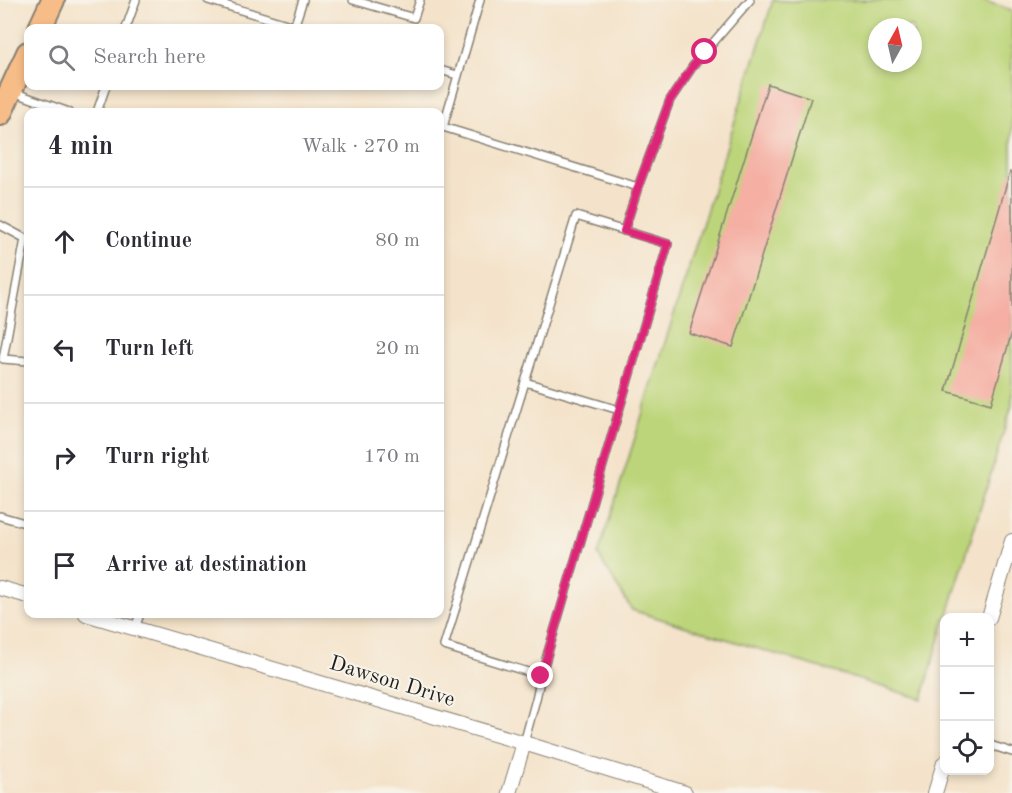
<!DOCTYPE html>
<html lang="en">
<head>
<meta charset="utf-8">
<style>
  body { margin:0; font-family:"Old Standard TT",serif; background:#f2f2f3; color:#2b2b33 }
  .controls { position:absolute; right:18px; bottom:18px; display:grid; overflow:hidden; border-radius:12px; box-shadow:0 3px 9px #0003 }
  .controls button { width:54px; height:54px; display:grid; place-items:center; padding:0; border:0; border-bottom:2px solid #e1e1e2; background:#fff; color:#2b2b33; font:30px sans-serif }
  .compass { position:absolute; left:868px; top:18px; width:54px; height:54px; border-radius:50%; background:#fff; box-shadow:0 3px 9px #0003; rotate:8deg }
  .stop { position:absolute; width:18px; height:18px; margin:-14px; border:4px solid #db2777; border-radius:50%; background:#fff }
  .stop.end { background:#db2777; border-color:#fff; box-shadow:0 2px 6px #0008 }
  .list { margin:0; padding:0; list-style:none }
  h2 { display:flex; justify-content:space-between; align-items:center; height:78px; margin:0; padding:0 24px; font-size:26px }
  h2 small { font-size:20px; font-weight:400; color:#7c7c81 }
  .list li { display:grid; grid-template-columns:39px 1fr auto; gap:18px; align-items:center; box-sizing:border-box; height:108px; padding:0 24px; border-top:2px solid #e1e1e2 }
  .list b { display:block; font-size:22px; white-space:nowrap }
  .list em { font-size:20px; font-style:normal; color:#7c7c81 }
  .icon { flex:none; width:33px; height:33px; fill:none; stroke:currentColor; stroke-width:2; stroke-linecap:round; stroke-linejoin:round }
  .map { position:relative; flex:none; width:1012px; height:793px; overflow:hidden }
  .search { position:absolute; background:#fff; box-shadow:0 3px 9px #0003; left:24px; top:24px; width:420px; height:66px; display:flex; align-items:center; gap:15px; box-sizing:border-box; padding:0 21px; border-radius:12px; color:#7c7c81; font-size:22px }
  .panel { position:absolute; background:#fff; box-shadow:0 3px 9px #0003; left:24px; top:108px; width:420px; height:510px; border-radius:12px }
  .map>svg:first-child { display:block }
  .green { fill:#bdd57a; stroke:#6c784b; stroke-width:1.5; fill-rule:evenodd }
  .building { fill:#f5afa3 }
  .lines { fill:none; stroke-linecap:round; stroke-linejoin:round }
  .lane-casing { stroke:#888073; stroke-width:10 }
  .street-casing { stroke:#888073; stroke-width:16 }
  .primary-casing { stroke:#888073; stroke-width:26 }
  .lane { stroke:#fff; stroke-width:7 }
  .street { stroke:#fff; stroke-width:14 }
  .primary { stroke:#f7bd88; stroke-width:22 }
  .route { stroke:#db2777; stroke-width:8 }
  .labels { text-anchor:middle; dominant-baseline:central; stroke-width:4.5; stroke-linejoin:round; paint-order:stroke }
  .street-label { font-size:21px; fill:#1c1c1c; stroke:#f7f3e8 }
</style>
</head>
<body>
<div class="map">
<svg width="1012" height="793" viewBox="0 0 1012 793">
  <rect width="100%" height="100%" fill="#f7f3e8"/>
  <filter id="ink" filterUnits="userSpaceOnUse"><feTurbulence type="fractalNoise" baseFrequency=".0167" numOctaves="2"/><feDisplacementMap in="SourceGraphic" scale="12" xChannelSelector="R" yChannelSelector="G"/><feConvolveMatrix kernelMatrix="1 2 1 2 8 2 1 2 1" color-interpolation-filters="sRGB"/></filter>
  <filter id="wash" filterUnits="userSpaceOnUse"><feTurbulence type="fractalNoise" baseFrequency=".008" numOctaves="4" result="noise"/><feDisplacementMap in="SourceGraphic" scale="24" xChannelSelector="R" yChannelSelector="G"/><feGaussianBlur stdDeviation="1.35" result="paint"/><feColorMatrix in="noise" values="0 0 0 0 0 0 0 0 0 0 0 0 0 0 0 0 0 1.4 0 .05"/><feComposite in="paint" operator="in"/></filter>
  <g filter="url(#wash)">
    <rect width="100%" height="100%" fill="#f4e3ca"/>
    <!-- green -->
    <path class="green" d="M 773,0 C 784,0 791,3 801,0 L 981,0 L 1012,10 L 1012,405 L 947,617 L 944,618 L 944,624 L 922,699 L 632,610 L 598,555 ZM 877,27 L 913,27 L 913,63 L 877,63 Z"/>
    <g id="blocks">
      <!-- building -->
      <g class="building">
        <polygon points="768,84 811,98 733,347 689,333"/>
        <polygon points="1010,172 1012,173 1012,332 991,404 946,391"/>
      </g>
    </g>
  </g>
  <g filter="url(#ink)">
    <use href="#blocks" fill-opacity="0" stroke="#888073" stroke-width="1.5"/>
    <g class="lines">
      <!-- lane casing -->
      <g class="lane-casing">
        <g id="lane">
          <polyline points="208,0 300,28"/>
          <polyline points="353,0 414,18 420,0"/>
          <polyline points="480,0 443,127 638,187 670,100 693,66 750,0"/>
          <polyline points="294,27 303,0"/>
          <polyline points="126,28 136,0"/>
          <polyline points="440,70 457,75"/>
          <polyline points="13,92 69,112"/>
          <polyline points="97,112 106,86"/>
          <polyline points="0,225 28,240"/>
          <polyline points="624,231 638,187"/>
          <polyline points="25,239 3,359 28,361"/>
          <polyline points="525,382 619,410"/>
          <polyline points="0,516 28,524"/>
          <polyline points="135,628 140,614"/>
          <polyline points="524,743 536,699 541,676 444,646 576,216 668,244 541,676"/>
          <polyline points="990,745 1012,752"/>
        </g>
      </g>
      <!-- street casing -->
      <g class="street-casing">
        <g id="street">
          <polyline points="0,588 28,596"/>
          <polyline points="86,614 524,743 685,793"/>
          <polyline points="989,618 1012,541"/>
          <polyline points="509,793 524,743"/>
          <polyline points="935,793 944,763"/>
        </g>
      </g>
      <!-- primary casing -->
      <g class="primary-casing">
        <g id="primary">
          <polyline points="40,28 53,0"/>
          <polyline points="0,114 28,53"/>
        </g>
      </g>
      <!-- lane -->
      <use href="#lane" class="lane"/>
      <!-- street -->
      <use href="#street" class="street"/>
      <!-- primary -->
      <use href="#primary" class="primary"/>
    </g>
  </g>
  <g class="lines" filter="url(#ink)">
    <!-- route -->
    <polyline class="route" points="541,676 668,244 624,231 638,187 670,100 693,66 705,52"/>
  </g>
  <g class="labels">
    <!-- street labels -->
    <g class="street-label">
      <text transform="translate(392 682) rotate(17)">Dawson Drive</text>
    </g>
  </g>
</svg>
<div class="controls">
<button>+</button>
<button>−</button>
<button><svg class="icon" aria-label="locate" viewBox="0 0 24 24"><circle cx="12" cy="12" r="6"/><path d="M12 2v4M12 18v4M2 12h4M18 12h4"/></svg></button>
</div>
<svg class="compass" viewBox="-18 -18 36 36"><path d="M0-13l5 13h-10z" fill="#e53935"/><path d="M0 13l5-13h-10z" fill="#7c7c81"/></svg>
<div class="stop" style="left:705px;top:52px"></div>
<div class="stop end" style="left:541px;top:676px"></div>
<div class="search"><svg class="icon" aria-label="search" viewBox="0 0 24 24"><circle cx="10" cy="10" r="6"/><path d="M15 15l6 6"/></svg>Search here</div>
<section class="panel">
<h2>4 min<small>Walk · 270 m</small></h2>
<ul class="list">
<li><svg class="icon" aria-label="ahead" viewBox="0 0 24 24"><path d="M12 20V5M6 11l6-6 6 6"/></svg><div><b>Continue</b></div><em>80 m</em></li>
<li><svg class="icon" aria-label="left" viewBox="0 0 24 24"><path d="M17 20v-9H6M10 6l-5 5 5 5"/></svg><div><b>Turn left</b></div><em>20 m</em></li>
<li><svg class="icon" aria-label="right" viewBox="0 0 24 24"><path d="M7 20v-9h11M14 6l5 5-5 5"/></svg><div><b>Turn right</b></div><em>170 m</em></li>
<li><svg class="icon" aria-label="arrive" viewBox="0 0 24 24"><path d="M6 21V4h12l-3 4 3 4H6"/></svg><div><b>Arrive at destination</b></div></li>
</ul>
</section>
</div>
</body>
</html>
